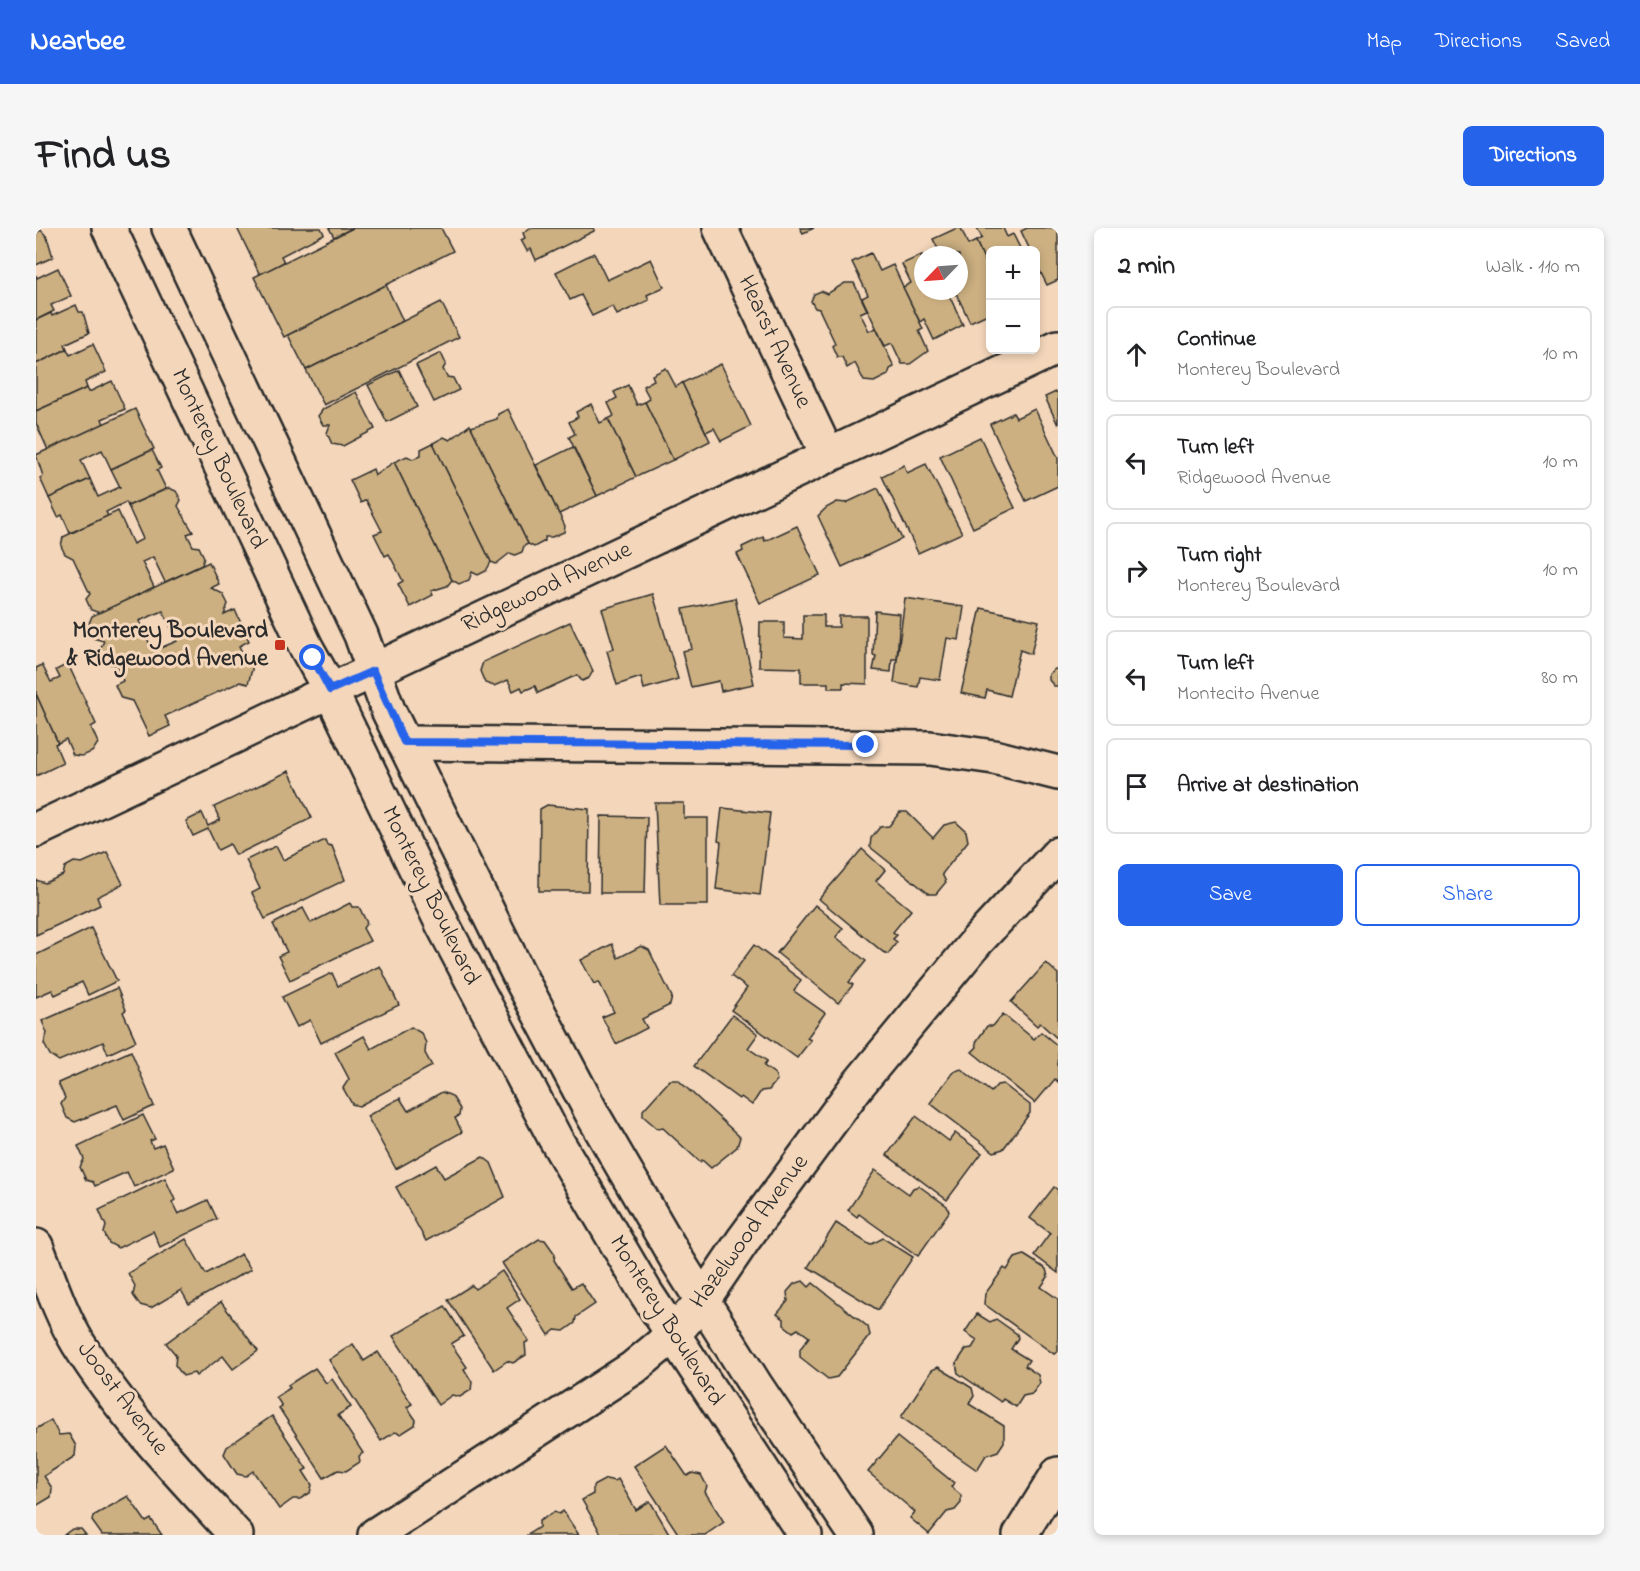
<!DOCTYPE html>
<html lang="en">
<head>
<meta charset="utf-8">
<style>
  body { margin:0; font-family:"Indie Flower",sans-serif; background:#f6f6f6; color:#202124 }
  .controls { position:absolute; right:18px; top:18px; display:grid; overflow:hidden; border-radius:9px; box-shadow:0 3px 9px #0003 }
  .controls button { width:54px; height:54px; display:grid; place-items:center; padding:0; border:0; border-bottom:2px solid #e0e0e0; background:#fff; color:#202124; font:30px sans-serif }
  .compass { position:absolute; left:878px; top:18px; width:54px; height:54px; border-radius:50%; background:#fff; box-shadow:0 3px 9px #0003; rotate:245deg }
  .stop { position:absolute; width:18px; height:18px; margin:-14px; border:4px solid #2563eb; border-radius:50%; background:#fff }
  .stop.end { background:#2563eb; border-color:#fff; box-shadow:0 2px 6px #0008 }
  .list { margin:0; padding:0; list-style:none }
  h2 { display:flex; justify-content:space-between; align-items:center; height:78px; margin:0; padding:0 24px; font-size:26px }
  h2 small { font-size:20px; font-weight:400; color:#757577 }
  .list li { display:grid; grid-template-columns:39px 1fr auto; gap:18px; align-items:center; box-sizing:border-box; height:96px; margin:0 12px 12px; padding:0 12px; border:2px solid #e0e0e0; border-radius:9px }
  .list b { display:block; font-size:22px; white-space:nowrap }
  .list p { margin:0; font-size:20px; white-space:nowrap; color:#757577 }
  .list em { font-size:20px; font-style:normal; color:#757577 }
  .actions { display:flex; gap:12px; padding:18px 24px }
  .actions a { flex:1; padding:14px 0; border:2px solid #2563eb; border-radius:9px; text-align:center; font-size:21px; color:#2563eb }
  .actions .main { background:#2563eb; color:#fff }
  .icon { flex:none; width:33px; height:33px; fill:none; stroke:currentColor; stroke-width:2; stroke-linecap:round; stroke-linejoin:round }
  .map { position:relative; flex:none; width:1022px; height:1307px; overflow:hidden; border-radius:9px }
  header { display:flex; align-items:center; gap:36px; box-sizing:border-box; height:84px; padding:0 30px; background:#2563eb; color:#fff }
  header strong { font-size:28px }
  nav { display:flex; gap:33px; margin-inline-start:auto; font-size:21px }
  .intro { display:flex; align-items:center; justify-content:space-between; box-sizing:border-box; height:144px; padding:0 36px }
  h1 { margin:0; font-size:42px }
  .button { padding:15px 27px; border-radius:9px; background:#2563eb; color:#fff; font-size:21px; font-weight:700 }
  main { display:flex; gap:36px; padding:0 36px }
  aside { flex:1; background:#fff; border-radius:9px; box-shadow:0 3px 9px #0003 }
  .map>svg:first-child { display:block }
  .building { fill:#ccb082; stroke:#2b2b2b; stroke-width:1.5; fill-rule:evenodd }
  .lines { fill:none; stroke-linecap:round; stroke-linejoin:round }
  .street-casing { stroke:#2b2b2b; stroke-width:38 }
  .secondary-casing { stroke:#2b2b2b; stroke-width:38 }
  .street { stroke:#f4d7bb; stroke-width:33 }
  .secondary { stroke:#f4d7bb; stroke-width:33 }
  .route { stroke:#2563eb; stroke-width:8 }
  .poi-dot { fill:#c8321e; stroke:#f4d7bb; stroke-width:2 }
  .labels { text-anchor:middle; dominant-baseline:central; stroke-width:6; stroke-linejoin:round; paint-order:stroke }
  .street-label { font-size:24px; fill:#2b2b2b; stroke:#f4d7bb }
  .poi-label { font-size:24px; font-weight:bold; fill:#2b2b2b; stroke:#f4d7bb; text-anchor:end }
</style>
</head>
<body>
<header>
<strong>Nearbee</strong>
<nav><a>Map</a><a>Directions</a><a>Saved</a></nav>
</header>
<div class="intro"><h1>Find us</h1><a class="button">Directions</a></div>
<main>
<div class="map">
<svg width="1022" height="1307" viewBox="0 0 1022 1307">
  <rect width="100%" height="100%" fill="#f4d7bb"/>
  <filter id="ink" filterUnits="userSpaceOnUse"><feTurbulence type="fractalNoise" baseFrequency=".0167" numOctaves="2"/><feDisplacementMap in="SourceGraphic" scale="12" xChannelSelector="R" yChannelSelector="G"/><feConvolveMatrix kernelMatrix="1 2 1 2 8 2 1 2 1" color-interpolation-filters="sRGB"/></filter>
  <g filter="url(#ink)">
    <!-- building -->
    <g class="building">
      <polygon points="201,0 285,0 288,6 245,28 248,34 224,47"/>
      <polygon points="293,0 317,0 298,9"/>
      <polygon points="317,0 405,0 417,23 248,109 218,49"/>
      <polygon points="494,0 558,0 558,3 500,32 495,21 491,23 485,12 489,10 487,5"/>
      <polygon points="764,0 778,0 767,5"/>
      <polygon points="921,0 925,0 932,17 940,13 954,44 954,85 934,94 919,63 923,63 923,27 905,27 897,11"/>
      <polygon points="941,0 967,0 971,9 977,6 985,22 954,22 954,44 940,13 946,10"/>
      <polygon points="991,0 1022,0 1022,52 1011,57 999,33 999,22 994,22 985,3"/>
      <polygon points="5,2 11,9 17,29 0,37 0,5"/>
      <polygon points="558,25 571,52 615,31 628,59 611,67 613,72 581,87 577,78 556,88 545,67 534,72 520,44"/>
      <polygon points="835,25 844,43 857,37 887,101 883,103 892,123 874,136 866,136 856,115 849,118 826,70 832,67 816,34"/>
      <polygon points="886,27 887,63 911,63 927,97 898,112 888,91 884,94 867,59 875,55 866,36"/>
      <polygon points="22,40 35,68 15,77 18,83 0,92 0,47 1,50"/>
      <polygon points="809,55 818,55 831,82 824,85 833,103 840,100 858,139 854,141 852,147 838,154 828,153 819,135 811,140 806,129 801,129 796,118 799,115 783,81 779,80 775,73 778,66 785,63 791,66"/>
      <polygon points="350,57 367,93 270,142 252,107"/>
      <polygon points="405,74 423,109 288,177 270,142"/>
      <polygon points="40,77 43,84 47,84 53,105 29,116 31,121 0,136 0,92 15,85 16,88"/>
      <polygon points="57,116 70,144 49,154 51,160 0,183 0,136 31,121 34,127"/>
      <polygon points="405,125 410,136 407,141 411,149 417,150 423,162 398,174 380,137"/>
      <polygon points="685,136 715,198 685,213 678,200 670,204 646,155"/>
      <polygon points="630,140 640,159 646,155 674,213 637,232 609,174 614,171 607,158 618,152 616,147"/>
      <polygon points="363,142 381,179 351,194 332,157"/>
      <polygon points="76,153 89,181 66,191 68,196 12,222 0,195 0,183 51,160 53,164"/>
      <polygon points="592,157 601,177 609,174 637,232 600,249 572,191 578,188 572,175 581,170 578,164"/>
      <polygon points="1022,163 1022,197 1009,169"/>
      <polygon points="320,164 339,201 307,218 296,216 291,205 294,197 287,197 282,188 287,181"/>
      <polygon points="555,176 564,195 572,191 600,249 561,268 533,209 539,206 533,194 542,189 540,184"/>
      <polygon points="99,181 118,221 75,241 66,222 45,232 54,251 13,270 4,250 7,248 0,227"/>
      <polygon points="472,181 529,298 528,304 516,309 509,309 509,313 498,319 492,316 435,199 461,191 462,186"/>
      <polygon points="999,181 1022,230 1022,258 990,273 954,196 977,185 980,190"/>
      <polygon points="434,197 492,316 488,318 486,324 479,327 474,325 460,336 455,334 397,215 408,209 414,212"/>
      <polygon points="944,209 979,280 937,300 904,228"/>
      <polygon points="397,215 455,334 450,343 442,347 436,344 433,352 423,356 416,352 358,234 371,228 377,231 385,227 385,221"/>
      <polygon points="537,219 561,268 523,286 500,237"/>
      <polygon points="116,222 125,240 121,242 130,261 92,278 90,274 70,284 72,288 34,305 26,287 22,289 13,270 54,251 62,269 84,259 75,241"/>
      <polygon points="358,234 416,352 411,358 395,363 397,367 374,379 362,356 367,353 353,326 349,328 338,306 346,303 330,272 325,275 314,252 337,241 339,247"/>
      <polygon points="890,236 926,305 882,325 846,248 868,237 871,245"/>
      <polygon points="133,260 140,263 145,272 142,278 157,304 151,306 157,318 163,319 168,329 166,337 129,354 117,329 106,334 118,359 64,385 55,382 50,371 54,366 37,330 29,326 25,318 27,309 82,283 97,316 107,311 92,278"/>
      <polygon points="842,260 866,311 806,339 782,288 790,280 801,274 810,275"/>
      <polygon points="761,298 784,347 724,375 701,326 707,323 706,319 727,309 729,313"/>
      <path d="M 173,334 L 183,356 L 175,360 L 187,366 L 192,376 L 188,387 L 199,382 L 213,413 L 203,418 L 210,432 L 218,434 L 212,456 L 204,454 L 129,488 L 134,498 L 113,508 L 96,473 L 85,470 L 79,457 L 87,453 L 80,437 L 69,435 L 63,423 L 68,413 L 57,410 L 52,398 L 56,388 ZM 127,383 L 141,413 L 117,423 L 103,393 Z"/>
      <polygon points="617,366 642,451 608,461 605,449 581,457 571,423 578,420 566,381"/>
      <polygon points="699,370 718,456 685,463 683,453 655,459 646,423 656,421 647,381"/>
      <polygon points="869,370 928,379 923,412 911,410 904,452 884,449 882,459 858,455"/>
      <polygon points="945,380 1003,393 995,426 984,422 973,468 951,462 949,470 925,465"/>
      <polygon points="839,383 864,386 861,431 856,431 855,444 837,442 840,428 837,427"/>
      <polygon points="767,387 788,387 788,399 803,399 803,388 831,388 831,456 807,455 807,460 792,460 792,455 765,455 765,440 723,439 724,394 748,394 748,410 767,411"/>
      <polygon points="534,394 557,443 553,450 546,453 541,447 502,465 499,458 487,463 485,459 477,463 472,452 458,458 449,455 444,443 447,434"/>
      <polygon points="32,436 60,496 55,499 62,515 56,524 46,528 37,527 30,511 22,515 0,466 0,440 6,437 15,454 24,450 20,442"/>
      <polygon points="1019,441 1022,441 1022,458 1018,458 1013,452 1013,446"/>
      <polygon points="0,466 22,515 19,516 27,535 0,548"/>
      <polygon points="253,543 276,590 200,627 194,616 182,622 172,601 157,608 150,593 166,585 172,598 184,592 178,579"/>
      <polygon points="619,575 648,575 648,590 672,590 672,677 624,677"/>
      <polygon points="511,577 553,581 552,663 503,663 504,581"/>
      <polygon points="686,580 734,585 724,667 680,661 685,614 682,613"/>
      <polygon points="864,584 871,584 897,610 908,597 920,594 930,603 932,613 906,646 910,654 900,666 893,666 834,619 835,610 844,599 853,598"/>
      <polygon points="565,588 611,589 609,665 564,665"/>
      <polygon points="289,612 291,617 296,618 309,652 229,691 216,665 224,661 210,632 240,618 247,632"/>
      <polygon points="826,621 849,642 840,653 875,682 857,704 861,707 857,711 861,714 852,726 847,724 783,671"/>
      <polygon points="71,624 87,656 61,669 64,677 0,707 0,652 9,655 27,647 29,639 38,634 46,635"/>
      <polygon points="314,675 316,679 323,679 331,695 327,700 334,713 254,752 242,728 251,724 237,696 267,680 275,695"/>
      <polygon points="779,677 807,700 800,709 830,733 813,754 817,757 802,775 741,725"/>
      <polygon points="55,700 81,753 52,767 46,754 19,767 16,762 0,769 0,727"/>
      <polygon points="576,716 582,730 605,718 613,722 636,769 634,777 606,791 611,800 580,816 566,789 578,784 563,754 558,756 545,732"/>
      <polygon points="718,717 765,752 758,763 789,785 771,810 775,812 761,830 695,782 711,760 695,748"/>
      <polygon points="1010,735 1022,746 1022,811 1004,795 1001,798 975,774"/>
      <polygon points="344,738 363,777 285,815 274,792 261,799 246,769 296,745 302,758"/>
      <polygon points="81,760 90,782 87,784 100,813 72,826 67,814 23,833 14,827 8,816 11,805 6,793"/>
      <polygon points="967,786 998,811 1005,804 1022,818 1022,854 1019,851 999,875 936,824 941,819 940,814 951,798 957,798"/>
      <polygon points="696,787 722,806 712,820 731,833 728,838 739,846 741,852 733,862 725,863 716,877 705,869 703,871 658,838"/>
      <polygon points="375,799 385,805 390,815 389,825 396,838 323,878 316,876 307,860 313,851 299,824 328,808 335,821"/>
      <polygon points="95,823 118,878 88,892 81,877 39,894 31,890 25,876 29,870 22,855"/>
      <polygon points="925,841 955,864 961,857 967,856 994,877 994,885 967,921 958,924 894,875 917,844"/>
      <polygon points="634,852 642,852 704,909 701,919 675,940 666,932 664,934 627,900 622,901 607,888 607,882"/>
      <polygon points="406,864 416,868 424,881 423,888 419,890 426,904 360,941 331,888 364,870 372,883"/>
      <polygon points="107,887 119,911 114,913 117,920 127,916 138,940 98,959 91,944 59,958 57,954 50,952 44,939 48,931 42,918"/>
      <polygon points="880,888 913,913 919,905 946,925 911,972 851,927"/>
      <polygon points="447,929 455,935 469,969 390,1013 360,959 400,937 408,950"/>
      <polygon points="839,942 873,966 877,960 883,958 911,978 913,984 882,1028 823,986 821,989 812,982"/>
      <polygon points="129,950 139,972 136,974 142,986 172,972 181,991 124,1019 117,1003 82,1020 73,1015 68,1005 70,998 63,982"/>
      <polygon points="1018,959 1022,962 1022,1045 998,1027 1014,1005 994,990"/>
      <polygon points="800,995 834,1017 847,1010 877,1029 842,1082 772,1039"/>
      <polygon points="150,1011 170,1046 205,1026 215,1041 153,1076 145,1062 115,1080 104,1077 97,1067 99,1058 92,1045"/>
      <polygon points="503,1011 509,1012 519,1026 518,1032 536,1060 545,1055 559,1076 540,1089 539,1095 528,1103 519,1102 513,1107 466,1035"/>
      <polygon points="988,1027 1010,1041 1012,1049 1005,1059 1022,1071 1022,1123 1018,1126 948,1076 949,1066 968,1040 971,1042 979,1030"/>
      <polygon points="466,1043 484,1071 471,1080 493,1113 489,1115 490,1127 477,1135 471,1133 458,1142 412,1072 436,1057 439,1061"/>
      <polygon points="767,1053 773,1059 777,1055 832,1099 834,1107 801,1149 792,1151 764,1129 764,1121 773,1109 762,1101 757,1104 748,1097 748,1091 741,1086 752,1073 751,1064 758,1056"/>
      <polygon points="185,1074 222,1123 197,1141 187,1128 160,1148 158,1145 147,1148 139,1137 140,1127 130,1115"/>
      <polygon points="409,1078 428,1108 415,1116 431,1139 428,1141 436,1154 435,1162 424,1169 416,1167 402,1177 357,1108"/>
      <polygon points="941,1086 954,1094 960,1091 981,1106 982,1110 975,1121 993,1132 989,1138 1002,1147 1004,1155 996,1166 987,1168 980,1179 967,1171 965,1174 922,1145 920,1136 930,1121 936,1120 941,1112 929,1104"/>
      <polygon points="317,1116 328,1133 342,1124 376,1176 371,1179 380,1192 379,1197 365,1206 359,1204 345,1213 293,1132"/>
      <polygon points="902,1139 936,1160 938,1168 933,1176 968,1198 968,1214 962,1223 950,1227 941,1242 865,1189 896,1142"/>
      <polygon points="279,1140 290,1155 296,1151 315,1179 302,1187 327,1225 323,1228 324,1234 310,1243 302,1242 288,1250 243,1180 246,1178 240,1169 254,1160 252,1157"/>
      <polygon points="236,1188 271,1241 267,1243 276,1257 274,1265 264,1271 257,1271 243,1281 217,1243 210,1248 201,1246 188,1226 191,1219"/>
      <polygon points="15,1192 23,1207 33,1206 40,1218 39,1228 8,1248 16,1260 15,1269 0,1278 0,1201"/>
      <polygon points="861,1209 918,1255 915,1259 925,1267 925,1275 919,1282 911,1284 893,1306 874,1290 879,1284 832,1244"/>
      <polygon points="630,1217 651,1248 656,1245 665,1247 671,1258 669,1264 688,1294 669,1307 643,1307 598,1238"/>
      <polygon points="570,1251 579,1253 582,1251 600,1282 614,1273 634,1307 566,1307 546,1272 557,1266 557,1258"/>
      <polygon points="92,1268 110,1294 115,1291 126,1307 66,1307 56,1293 57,1288"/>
      <polygon points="527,1283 543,1307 491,1307 503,1299 503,1293 518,1284 523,1286"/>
      <polygon points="36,1301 45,1301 50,1307 28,1307"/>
    </g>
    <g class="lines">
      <!-- street casing -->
      <g class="street-casing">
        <g id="street">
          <polyline points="684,0 792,228"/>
          <polyline points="368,515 894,520 958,529 1022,545"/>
          <polyline points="0,602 1022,119"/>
          <path d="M 0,1018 C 13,1050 24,1085 42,1115 C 86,1186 144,1246 200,1307"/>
          <polyline points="339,1307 597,1140 637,1107 666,1073 708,1011 821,858 941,713 1022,626"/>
          <polyline points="984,1307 1022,1246"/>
        </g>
      </g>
      <!-- secondary casing -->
      <g class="secondary-casing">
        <g id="secondary">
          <polyline points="73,0 270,419 294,462 407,697 519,910 610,1065 769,1307"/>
          <polyline points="133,0 325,407 352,482 486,753 558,889 641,1032 720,1158 820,1307"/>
        </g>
      </g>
      <!-- street -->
      <use href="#street" class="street"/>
      <!-- secondary -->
      <use href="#secondary" class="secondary"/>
    </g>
  </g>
  <g class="lines" filter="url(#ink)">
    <!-- route -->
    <polyline class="route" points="277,430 294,462 337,443 368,514 830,517"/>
  </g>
  <!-- markers -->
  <rect class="poi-dot" x="238" y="411" width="12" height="12" rx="3"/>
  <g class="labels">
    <!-- street labels -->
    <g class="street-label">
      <text transform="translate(738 114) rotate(65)">Hearst Avenue</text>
      <text transform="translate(182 231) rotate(65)">Monterey Boulevard</text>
      <text transform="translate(511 360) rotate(-25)">Ridgewood Avenue</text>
      <text transform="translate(394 668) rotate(64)">Monterey Boulevard</text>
      <text transform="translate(714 1004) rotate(-54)">Hazelwood Avenue</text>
      <text transform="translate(630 1093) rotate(58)">Monterey Boulevard</text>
      <text transform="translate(86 1171) rotate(53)">Joost Avenue</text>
    </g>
    <!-- poi labels -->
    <g class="poi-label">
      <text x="232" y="403">Monterey Boulevard<tspan x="232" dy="28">&amp; Ridgewood Avenue</tspan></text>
    </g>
  </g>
</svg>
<div class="controls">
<button>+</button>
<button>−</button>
</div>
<svg class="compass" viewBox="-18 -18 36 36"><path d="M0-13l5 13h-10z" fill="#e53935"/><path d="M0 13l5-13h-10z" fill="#757577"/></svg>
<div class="stop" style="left:277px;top:430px"></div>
<div class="stop end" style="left:830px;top:517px"></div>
</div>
<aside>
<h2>2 min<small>Walk · 110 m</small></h2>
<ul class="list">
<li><svg class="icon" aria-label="ahead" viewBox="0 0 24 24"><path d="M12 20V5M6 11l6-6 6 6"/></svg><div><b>Continue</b><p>Monterey Boulevard</p></div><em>10 m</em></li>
<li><svg class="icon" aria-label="left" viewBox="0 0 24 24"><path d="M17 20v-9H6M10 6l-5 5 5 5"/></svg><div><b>Turn left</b><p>Ridgewood Avenue</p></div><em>10 m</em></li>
<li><svg class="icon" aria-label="right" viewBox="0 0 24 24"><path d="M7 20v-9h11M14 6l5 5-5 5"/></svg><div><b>Turn right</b><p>Monterey Boulevard</p></div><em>10 m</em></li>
<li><svg class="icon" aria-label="left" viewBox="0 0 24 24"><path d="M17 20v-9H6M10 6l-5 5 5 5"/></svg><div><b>Turn left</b><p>Montecito Avenue</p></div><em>80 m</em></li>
<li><svg class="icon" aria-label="arrive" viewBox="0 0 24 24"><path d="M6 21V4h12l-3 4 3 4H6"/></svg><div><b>Arrive at destination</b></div></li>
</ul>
<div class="actions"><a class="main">Save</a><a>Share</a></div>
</aside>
</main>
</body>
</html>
